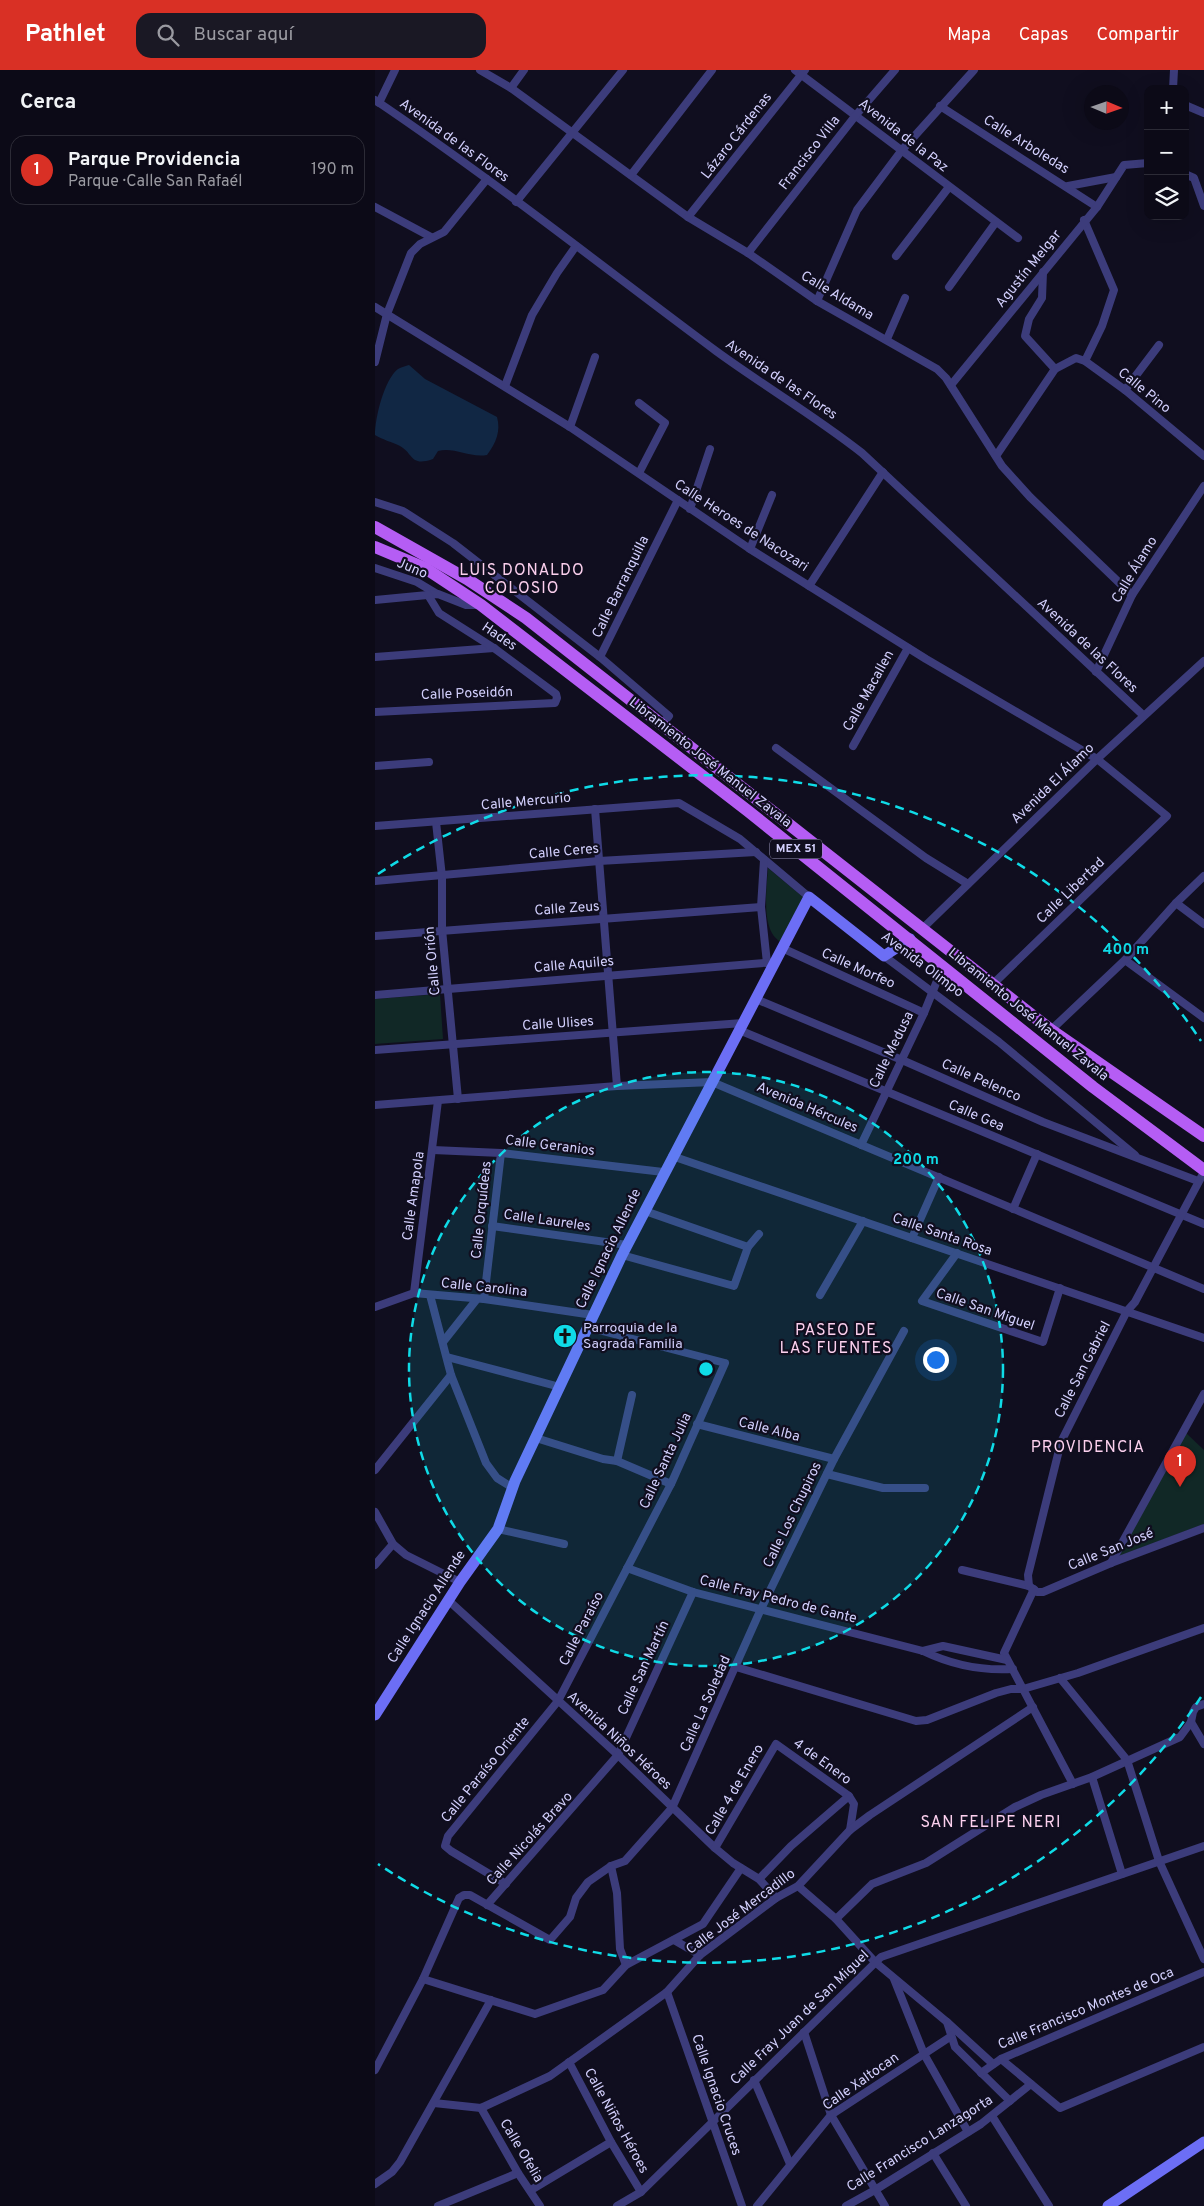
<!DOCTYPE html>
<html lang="es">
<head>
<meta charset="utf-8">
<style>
  body { margin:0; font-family:Overpass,sans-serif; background:#1a1824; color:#f1f3f6 }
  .controls { position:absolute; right:15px; top:15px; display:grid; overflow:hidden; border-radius:10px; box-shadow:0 5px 20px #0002 }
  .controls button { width:45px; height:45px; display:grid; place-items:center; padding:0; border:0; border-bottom:1px solid #2c2b36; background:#0c0a17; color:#f1f3f6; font:25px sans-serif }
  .compass { position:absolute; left:709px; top:15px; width:45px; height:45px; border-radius:50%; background:#0c0a17; box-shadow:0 5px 20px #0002; rotate:92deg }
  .you { position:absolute; left:560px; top:1289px; width:18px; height:18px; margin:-12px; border:4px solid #fff; border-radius:50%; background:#1a73e8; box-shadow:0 0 0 8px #1a73e833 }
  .badge { display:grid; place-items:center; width:32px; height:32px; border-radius:50%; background:#d93025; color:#fff; font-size:16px; font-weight:700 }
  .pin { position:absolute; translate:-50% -41px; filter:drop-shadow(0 1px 2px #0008) }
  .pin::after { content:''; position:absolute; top:26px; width:18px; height:15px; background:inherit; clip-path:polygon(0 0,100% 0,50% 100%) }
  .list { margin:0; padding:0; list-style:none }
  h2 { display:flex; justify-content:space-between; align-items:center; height:65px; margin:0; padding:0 20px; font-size:21px }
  h2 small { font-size:16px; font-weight:400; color:#9a9aa1 }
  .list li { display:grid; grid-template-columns:32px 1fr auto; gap:15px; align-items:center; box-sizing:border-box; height:70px; margin:0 10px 10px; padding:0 10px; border:1px solid #2c2b36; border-radius:15px }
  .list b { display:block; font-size:19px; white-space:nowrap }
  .list p { margin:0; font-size:16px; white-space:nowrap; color:#9a9aa1 }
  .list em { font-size:16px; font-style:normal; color:#9a9aa1 }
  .icon { flex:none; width:28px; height:28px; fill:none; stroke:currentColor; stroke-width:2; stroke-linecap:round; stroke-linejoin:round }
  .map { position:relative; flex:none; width:829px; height:2136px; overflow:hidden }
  header { display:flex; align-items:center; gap:30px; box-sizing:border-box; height:70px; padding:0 25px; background:#d93025; color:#fff }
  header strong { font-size:24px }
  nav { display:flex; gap:28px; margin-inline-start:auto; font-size:18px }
  .search { width:350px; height:45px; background:#1a1824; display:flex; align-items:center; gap:12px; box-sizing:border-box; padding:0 18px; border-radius:15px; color:#9a9aa1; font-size:19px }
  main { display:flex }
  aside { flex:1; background:#0c0a17 }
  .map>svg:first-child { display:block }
  .green { fill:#112826 }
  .water { fill:#112744 }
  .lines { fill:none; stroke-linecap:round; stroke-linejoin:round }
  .street { stroke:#3c3c7b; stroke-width:8 }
  .secondary { stroke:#6c6ef5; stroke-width:11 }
  .primary { stroke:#b55df4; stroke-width:12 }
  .ring { fill:none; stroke:#0fdbe7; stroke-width:2.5; stroke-dasharray:9 6 }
  .labels { text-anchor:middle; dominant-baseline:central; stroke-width:4.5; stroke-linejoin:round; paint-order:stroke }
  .shield { fill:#100e1f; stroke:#9895ba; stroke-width:1 }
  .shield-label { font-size:12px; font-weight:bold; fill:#d2cffc }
  .street-label { font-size:14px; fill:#d2cffc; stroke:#100e1f }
  .poi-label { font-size:14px; fill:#d2cffc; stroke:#100e1f; text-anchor:start }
  .quarter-label { font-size:16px; letter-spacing:1px; fill:#fcd0ee; stroke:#100e1f }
  .centre { fill:#0fdbe7; stroke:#100e1f; stroke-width:2.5 }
  .ring-label { font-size:15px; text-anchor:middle; font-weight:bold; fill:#0fdbe7; stroke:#100e1f; stroke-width:4.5; stroke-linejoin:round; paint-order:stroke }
</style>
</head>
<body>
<header>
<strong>Pathlet</strong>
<div class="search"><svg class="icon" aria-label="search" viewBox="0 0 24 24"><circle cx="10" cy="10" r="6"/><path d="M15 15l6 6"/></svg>Buscar aquí</div>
<nav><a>Mapa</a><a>Capas</a><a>Compartir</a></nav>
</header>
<main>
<aside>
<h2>Cerca<small></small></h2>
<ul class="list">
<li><span class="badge">1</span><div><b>Parque Providencia</b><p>Parque · Calle San Rafaél</p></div><em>190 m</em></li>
</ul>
</aside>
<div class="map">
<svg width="829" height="2136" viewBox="0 0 829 2136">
  <rect width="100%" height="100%" fill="#100e1f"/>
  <!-- green -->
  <g class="green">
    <path d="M 393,798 L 428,827 L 406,872 C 385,861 392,818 393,798 Z"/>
    <polygon points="65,924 68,969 0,974 0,929"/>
    <polygon points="811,1363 829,1380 829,1454 744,1486"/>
  </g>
  <!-- water -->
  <path class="water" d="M 34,295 L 50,309 L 122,347 C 126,361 121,373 112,385 C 94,388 80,377 63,381 L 58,389 C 35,397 39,384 25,376 C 17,372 8,370 0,365 C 0,348 9,310 23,299 C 26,297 31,296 34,295 Z"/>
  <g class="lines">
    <!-- street -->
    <g class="street">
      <polyline points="105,0 136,18 313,147 373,183 442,231 562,299 571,308 627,396 655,427 757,525"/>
      <polyline points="420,0 643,168"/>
      <polyline points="136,18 149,0"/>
      <polyline points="798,19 799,0"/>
      <path d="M 0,30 C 117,109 228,197 341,281 C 389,316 440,346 487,383 L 768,645"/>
      <polyline points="4,33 20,0"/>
      <polyline points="810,35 829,43"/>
      <polyline points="565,36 722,137"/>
      <polyline points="810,104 819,108 829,136"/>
      <polyline points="256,105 337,0"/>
      <polyline points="693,116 741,107"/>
      <polyline points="141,132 248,0"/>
      <polyline points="0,137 56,167"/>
      <polyline points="313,147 430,0"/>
      <polyline points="709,150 739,220 727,256 710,291"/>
      <polyline points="373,183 481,45 520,0"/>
      <polyline points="521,186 574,117"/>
      <polyline points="668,202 667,228 654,249 650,266 680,299"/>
      <polyline points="574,217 621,152"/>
      <polyline points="442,231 482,140 527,80 599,0"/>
      <polyline points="0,237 195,357 375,479 551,589 722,689 792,746 618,914"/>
      <polyline points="512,269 530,228"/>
      <polyline points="0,292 12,244 36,183 45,174 69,162 112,109"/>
      <polyline points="576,315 722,137 749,95 773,93"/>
      <polyline points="130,316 157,245 182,203 201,176"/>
      <polyline points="750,320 784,275"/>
      <polyline points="264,333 290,353 264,403"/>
      <polyline points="195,357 220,287"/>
      <polyline points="621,386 680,299 701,288 710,291 750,320 829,386"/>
      <polyline points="0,432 28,441 78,473 225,587 294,646 286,655"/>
      <polyline points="315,439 335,379"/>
      <polyline points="375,479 397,425"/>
      <polyline points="0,498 42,512 62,524"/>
      <polyline points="434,516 508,402"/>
      <polyline points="0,530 63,524 91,535 103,535"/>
      <polyline points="0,587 119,578"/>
      <polyline points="225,587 303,430"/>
      <polyline points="721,602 757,525 829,416"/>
      <polyline points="0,642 180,633 182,628 181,624 119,578 64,543 53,525"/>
      <polyline points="478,676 533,578"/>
      <polyline points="401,678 551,788 593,814"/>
      <polyline points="0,696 54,692"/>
      <polyline points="220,739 242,1016"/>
      <polyline points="61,752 67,807 67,859 83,1029"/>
      <polyline points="0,756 304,733 365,769 434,827"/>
      <polyline points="389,790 386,837 392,893"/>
      <polyline points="0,811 224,791 381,782"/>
      <polyline points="801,833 829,854"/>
      <polyline points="548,858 722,689 829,591"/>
      <polyline points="0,866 386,837"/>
      <polyline points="407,878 549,943"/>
      <polyline points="509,886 624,972 760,1085"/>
      <polyline points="750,890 829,948"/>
      <polyline points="0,925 400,892"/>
      <polyline points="381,929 527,990 668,1052 823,1111"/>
      <polyline points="364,960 829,1154"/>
      <polyline points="676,960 750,890 801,833 829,806"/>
      <polyline points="0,980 368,953"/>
      <polyline points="0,1035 242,1016 337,1012 829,1219"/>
      <polyline points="486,1075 549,943 568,896"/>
      <polyline points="58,1080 126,1083 288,1102"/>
      <polyline points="297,1086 829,1268"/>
      <polyline points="638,1139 662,1084"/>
      <polyline points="270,1141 373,1177"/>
      <polyline points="117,1156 252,1175"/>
      <polyline points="537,1168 564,1107"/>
      <polyline points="582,1183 547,1231 668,1272 685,1218"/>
      <polyline points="247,1185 359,1216 373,1177 384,1164"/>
      <polyline points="39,1223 63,1031"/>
      <polyline points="55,1225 76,1305 111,1393 122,1408 138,1418"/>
      <polyline points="445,1225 488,1151"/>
      <polyline points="109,1229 126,1083"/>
      <polyline points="0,1237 39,1223 109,1229 218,1245"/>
      <polyline points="68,1272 102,1229"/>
      <polyline points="72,1287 185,1317"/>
      <polyline points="322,1354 459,1389"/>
      <polyline points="161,1368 228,1389 242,1391 296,1414"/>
      <polyline points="242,1391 257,1325"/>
      <polyline points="0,1400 76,1305"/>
      <polyline points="452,1404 508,1418 550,1418"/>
      <polyline points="0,1442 18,1474 31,1485 85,1512"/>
      <polyline points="123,1459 189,1474"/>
      <polyline points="736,1493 829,1324"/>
      <polyline points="0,1495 18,1474"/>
      <path d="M 252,1498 L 318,1522 L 548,1581 C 577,1595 606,1601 638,1599"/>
      <polyline points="587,1500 654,1516 662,1522 668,1522 736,1493 829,1458"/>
      <polyline points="654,1516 653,1505 686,1372 752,1241 760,1232 829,1102"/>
      <polyline points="659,1519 629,1583 698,1714"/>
      <polyline points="73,1530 243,1685 340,1778 358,1793 384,1809 401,1828"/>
      <polyline points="548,1581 568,1576 632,1590"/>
      <polyline points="361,1597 541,1651 552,1650 621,1623 636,1619 648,1619 703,1603 829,1558"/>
      <polyline points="685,1608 752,1690 784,1791 829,1889"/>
      <polyline points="816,1652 829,1674"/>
      <polyline points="717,1707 747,1804"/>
      <polyline points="340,1778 401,1674 474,1726 479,1734 475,1760"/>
      <polyline points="236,1796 242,1823 245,1879 251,1895"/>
      <polyline points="384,1809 416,1776 474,1726"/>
      <polyline points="131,1814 76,1781 70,1776 73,1766 183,1631 296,1414 350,1293 212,1257"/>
      <polyline points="423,1816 461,1849 500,1892 572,1952 580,1977 635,2031"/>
      <polyline points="112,1835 243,1685 318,1522"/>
      <polyline points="461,1849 497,1814 551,1793 640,1737 666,1725 717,1707 805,1667 816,1652 818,1642 821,1637 829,1634"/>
      <polyline points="299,1870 325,1885"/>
      <polyline points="48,1909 160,1944 228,1920 251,1895 328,1854 366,1798"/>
      <polyline points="519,1909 549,1984 593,2062"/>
      <polyline points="292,1922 367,2136"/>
      <polyline points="572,1952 618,1994"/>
      <polyline points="429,1962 456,2045 510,2136"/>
      <polyline points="626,1989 685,2038 829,1977"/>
      <polyline points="194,1992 236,2072 266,2122"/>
      <polyline points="0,2000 48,1909 84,1828 89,1825 95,1825 175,1870 195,1847 201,1828 213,1812 236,1796 250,1791 297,1738 386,1539 459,1389 529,1261"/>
      <polyline points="606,2003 626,1989 829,1902"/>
      <polyline points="379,2010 415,2094"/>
      <polyline points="59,2033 106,2038 175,2006 292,1922 325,1885 401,1828 423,1816 475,1760 495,1745 658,1637"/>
      <polyline points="106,2038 143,2103 165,2136"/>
      <polyline points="617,2046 674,2136"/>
      <polyline points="558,2083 591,2136"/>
      <polyline points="0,2114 17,2102 25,2092 116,1930"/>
      <polyline points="156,2120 236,2072"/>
      <polyline points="63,2136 143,2103"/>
      <polyline points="242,2136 266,2122 506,1887 829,1776"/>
      <polyline points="382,2136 456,2045 575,1967"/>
      <polyline points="471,2136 500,2120 606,2054 656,2014"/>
    </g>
    <!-- secondary -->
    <g class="secondary">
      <polyline points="0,1645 85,1512 123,1459 140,1411 247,1185 434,827 509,886 535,869"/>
      <polyline points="733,2136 829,2072"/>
    </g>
    <!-- primary -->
    <g class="primary">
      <polyline points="0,457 92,509 151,548 676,960 829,1066"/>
      <polyline points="0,477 50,498 106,535 373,741 718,1017 829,1100"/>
    </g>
  </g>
  <!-- distance rings -->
  <circle cx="331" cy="1299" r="297" fill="#0fdbe7" fill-opacity=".12"/>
  <g class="ring">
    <circle cx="331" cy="1299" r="297"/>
    <path d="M826 1627A594 594 0 0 1 3 1794M3 804A594 594 0 0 1 826 971"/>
  </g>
  <!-- icons -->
  <defs>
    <g id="church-disc" transform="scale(1.25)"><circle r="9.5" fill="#0fdbe7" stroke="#100e1f"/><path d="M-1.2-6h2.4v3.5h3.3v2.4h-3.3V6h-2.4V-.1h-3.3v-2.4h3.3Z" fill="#111"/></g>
  </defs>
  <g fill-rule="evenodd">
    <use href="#church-disc" x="190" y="1266"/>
  </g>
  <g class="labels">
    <!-- shield labels -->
    <rect class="shield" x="395" y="769.5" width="52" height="19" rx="4"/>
    <g class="shield-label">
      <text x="421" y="779">MEX 51</text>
    </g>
    <!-- street labels -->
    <g class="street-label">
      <text transform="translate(362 66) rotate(-52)">Lázaro Cárdenas</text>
      <text transform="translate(528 66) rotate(38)">Avenida de la Paz</text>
      <text transform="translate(79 71) rotate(36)">Avenida de las Flores</text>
      <text transform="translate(651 75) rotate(32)">Calle Arboledas</text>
      <text transform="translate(435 83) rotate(-52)">Francisco Villa</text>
      <text transform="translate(654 199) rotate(-51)">Agustín Melgar</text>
      <text transform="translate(462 226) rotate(31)">Calle Aldama</text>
      <text transform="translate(406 310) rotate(34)">Avenida de las Flores</text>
      <text transform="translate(769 321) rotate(39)">Calle Pino</text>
      <text transform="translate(366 456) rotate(33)">Calle Heroes de Nacozari</text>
      <text transform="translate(37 499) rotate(23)">Juno</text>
      <text transform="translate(760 500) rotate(-59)">Calle Álamo</text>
      <text transform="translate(246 517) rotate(-64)">Calle Barranquilla</text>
      <text transform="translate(124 567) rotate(34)">Hades</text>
      <text transform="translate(712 576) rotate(43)">Avenida de las Flores</text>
      <text transform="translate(494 621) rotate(-61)">Calle Macallen</text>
      <text transform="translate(92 624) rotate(-2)">Calle Poseidón</text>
      <text transform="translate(335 693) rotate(38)">Libramiento José Manuel Zavala</text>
      <text transform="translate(678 714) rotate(-44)">Avenida El Álamo</text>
      <text transform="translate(151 732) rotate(-5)">Calle Mercurio</text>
      <text transform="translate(189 782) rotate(-5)">Calle Ceres</text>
      <text transform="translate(696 821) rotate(-44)">Calle Libertad</text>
      <text transform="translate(192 839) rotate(-4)">Calle Zeus</text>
      <text transform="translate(58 891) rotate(-95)">Calle Orión</text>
      <text transform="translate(199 895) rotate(-5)">Calle Aquiles</text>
      <text transform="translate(547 895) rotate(37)">Avenida Olimpo</text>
      <text transform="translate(483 899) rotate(24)">Calle Morfeo</text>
      <text transform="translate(653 945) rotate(39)">Libramiento José Manuel Zavala</text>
      <text transform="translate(183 954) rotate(-4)">Calle Ulises</text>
      <text transform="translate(517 980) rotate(-64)">Calle Medusa</text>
      <text transform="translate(606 1011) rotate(24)">Calle Pelenco</text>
      <text transform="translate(432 1038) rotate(23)">Avenida Hércules</text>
      <text transform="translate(601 1046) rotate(23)">Calle Gea</text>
      <text transform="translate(175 1076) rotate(7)">Calle Geranios</text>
      <text transform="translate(39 1126) rotate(-82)">Calle Amapola</text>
      <text transform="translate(107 1140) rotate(-84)">Calle Orquídeas</text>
      <text transform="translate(172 1151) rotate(8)">Calle Laureles</text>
      <text transform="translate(567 1165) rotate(19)">Calle Santa Rosa</text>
      <text transform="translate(234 1179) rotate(-64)">Calle Ignacio Allende</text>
      <text transform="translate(109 1218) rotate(6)">Calle Carolina</text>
      <text transform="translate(610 1240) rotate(19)">Calle San Miguel</text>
      <text transform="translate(708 1300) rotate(-63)">Calle San Gabriel</text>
      <text transform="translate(394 1360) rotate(14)">Calle Alba</text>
      <text transform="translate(291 1391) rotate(-65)">Calle Santa Julia</text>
      <text transform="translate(418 1445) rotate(-64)">Calle Los Chupiros</text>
      <text transform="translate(736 1480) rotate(-22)">Calle San José</text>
      <text transform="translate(403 1530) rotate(14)">Calle Fray Pedro de Gante</text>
      <text transform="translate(52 1537) rotate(-57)">Calle Ignacio Allende</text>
      <text transform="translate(207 1559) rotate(-63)">Calle Paraíso</text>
      <text transform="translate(269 1598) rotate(-65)">Calle San Martín</text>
      <text transform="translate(331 1634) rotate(-66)">Calle La Soledad</text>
      <text transform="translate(244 1671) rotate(43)">Avenida Niños Héroes</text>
      <text transform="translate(447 1692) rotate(36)">4 de Enero</text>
      <text transform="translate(111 1700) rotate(-51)">Calle Paraíso Oriente</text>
      <text transform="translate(360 1720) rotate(-60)">Calle 4 de Enero</text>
      <text transform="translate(155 1769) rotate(-48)">Calle Nicolás Bravo</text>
      <text transform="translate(366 1842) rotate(-37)">Calle José Mercadillo</text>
      <text transform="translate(711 1939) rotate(-23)">Calle Francisco Montes de Oca</text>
      <text transform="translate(425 1948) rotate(-44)">Calle Fray Juan de San Miguel</text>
      <text transform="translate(486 2012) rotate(-35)">Calle Xaltocan</text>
      <text transform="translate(341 2025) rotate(71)">Calle Ignacio Cruces</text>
      <text transform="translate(241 2051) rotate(61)">Calle Niños Héroes</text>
      <text transform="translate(545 2074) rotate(-32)">Calle Francisco Lanzagorta</text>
      <text transform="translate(146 2081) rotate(59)">Calle Ofelia</text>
    </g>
    <!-- poi labels -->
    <g class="poi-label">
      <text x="208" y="1258">Parroquia de la<tspan x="208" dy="16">Sagrada Familia</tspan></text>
    </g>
    <!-- quarter labels -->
    <g class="quarter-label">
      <text x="147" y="501">LUIS DONALDO<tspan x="147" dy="18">COLOSIO</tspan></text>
      <text x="461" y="1261">PASEO DE<tspan x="461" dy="18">LAS FUENTES</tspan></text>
      <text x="713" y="1378">PROVIDENCIA</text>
      <text x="616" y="1753">SAN FELIPE NERI</text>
    </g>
  </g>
  <circle cx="331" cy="1299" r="8" class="centre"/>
  <g class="ring-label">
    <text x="751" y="884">400 m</text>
    <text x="541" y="1094">200 m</text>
  </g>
</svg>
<div class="controls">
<button>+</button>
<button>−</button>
<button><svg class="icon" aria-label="layers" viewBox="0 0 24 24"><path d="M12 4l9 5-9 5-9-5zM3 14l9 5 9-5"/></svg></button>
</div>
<svg class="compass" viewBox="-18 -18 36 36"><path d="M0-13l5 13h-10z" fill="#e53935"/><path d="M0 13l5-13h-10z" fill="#9a9aa1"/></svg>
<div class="you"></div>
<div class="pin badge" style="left:805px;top:1417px">1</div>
</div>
</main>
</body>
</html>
